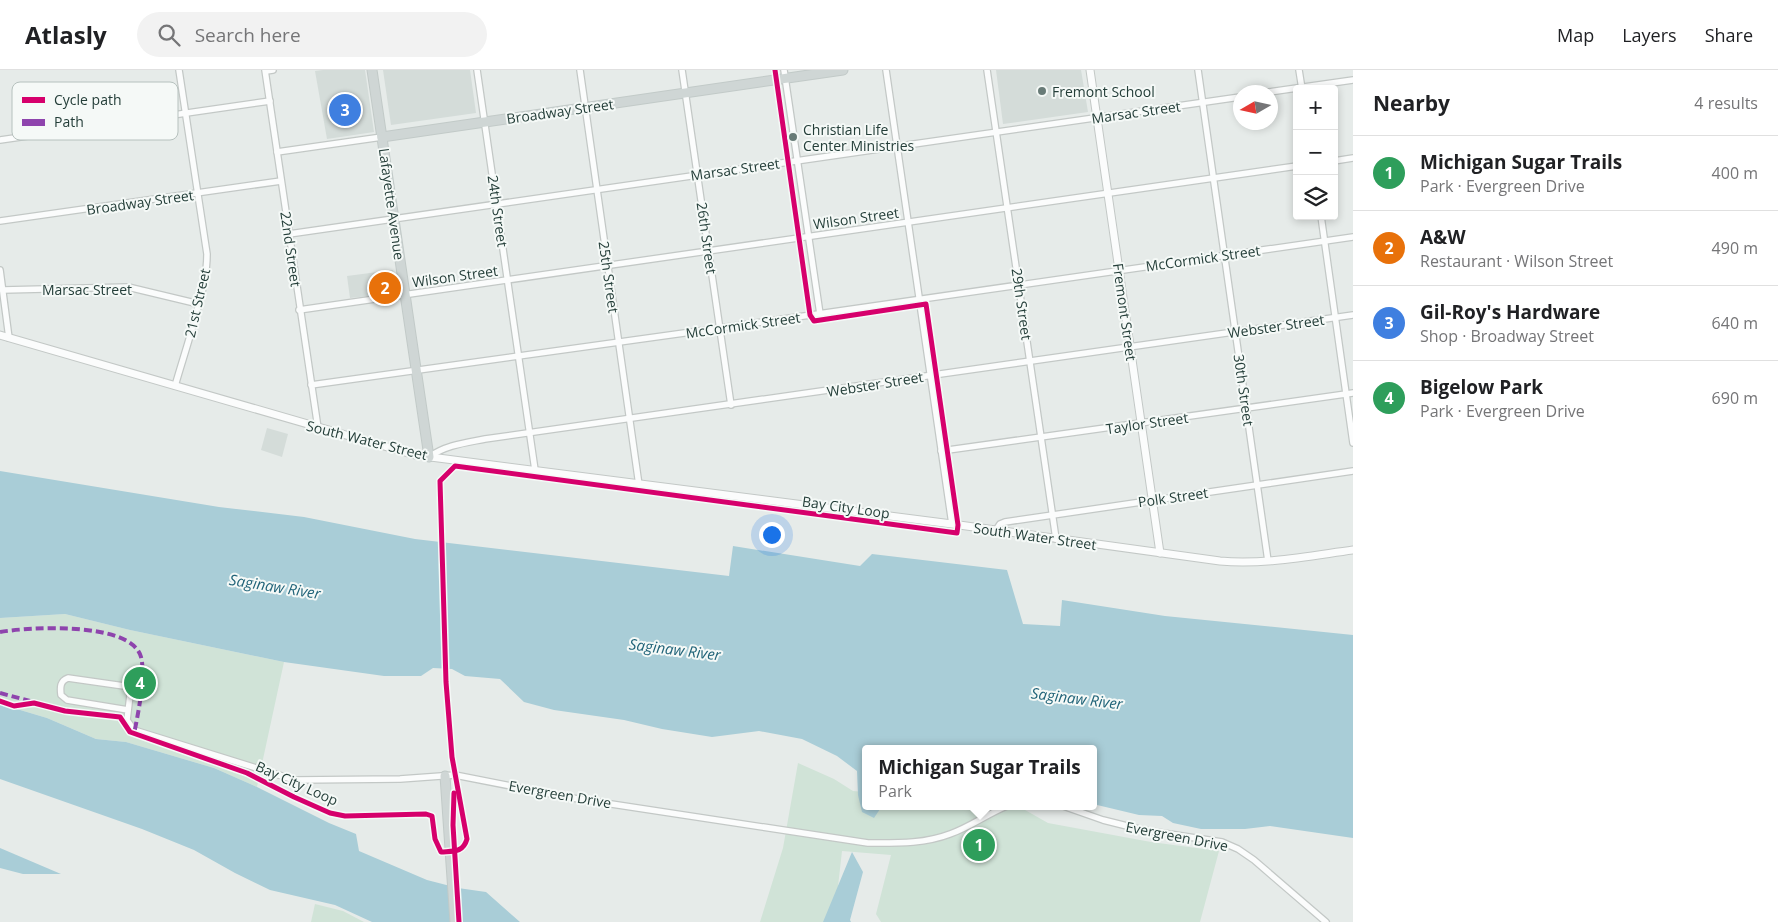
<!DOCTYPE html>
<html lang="en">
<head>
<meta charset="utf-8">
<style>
  body { margin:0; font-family:"Open Sans",sans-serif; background:#f2f2f2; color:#202124 }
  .controls { position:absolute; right:15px; top:15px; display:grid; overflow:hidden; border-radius:5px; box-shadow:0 2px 8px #0003 }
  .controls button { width:45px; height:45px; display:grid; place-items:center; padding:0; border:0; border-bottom:1px solid #e0e0e0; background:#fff; color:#202124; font:25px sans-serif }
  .compass { position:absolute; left:1233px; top:15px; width:45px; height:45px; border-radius:50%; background:#fff; box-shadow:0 2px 8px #0003; rotate:261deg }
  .you { position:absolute; left:771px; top:464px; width:18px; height:18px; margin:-12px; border:4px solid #fff; border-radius:50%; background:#1a73e8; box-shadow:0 0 0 8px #1a73e833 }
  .badge { display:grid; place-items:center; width:32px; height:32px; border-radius:50%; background:#0f766e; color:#fff; font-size:16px; font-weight:700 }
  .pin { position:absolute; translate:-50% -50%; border:2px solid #fff; box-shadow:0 1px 5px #0006 }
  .popup { position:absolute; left:862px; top:675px; width:235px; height:65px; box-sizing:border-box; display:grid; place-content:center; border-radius:5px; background:#fff; filter:drop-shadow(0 1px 4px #0005); font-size:16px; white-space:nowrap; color:#757577 }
  .popup b { font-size:19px; color:#202124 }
  .popup::after { content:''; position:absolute; left:50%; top:100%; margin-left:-10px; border:10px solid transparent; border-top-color:#fff }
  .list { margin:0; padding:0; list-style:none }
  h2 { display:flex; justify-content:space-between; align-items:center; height:65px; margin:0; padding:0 20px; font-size:21px }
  h2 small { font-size:16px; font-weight:400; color:#757577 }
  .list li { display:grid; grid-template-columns:32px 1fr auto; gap:15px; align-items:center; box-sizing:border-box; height:75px; padding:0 20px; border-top:1px solid #e0e0e0 }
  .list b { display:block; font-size:19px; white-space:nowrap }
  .list p { margin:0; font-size:16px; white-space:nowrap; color:#757577 }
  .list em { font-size:16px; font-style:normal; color:#757577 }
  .icon { flex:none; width:28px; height:28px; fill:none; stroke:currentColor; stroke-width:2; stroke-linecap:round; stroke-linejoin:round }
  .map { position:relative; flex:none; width:1353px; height:852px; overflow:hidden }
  header { display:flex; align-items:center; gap:30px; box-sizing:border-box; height:70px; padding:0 25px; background:#fff; border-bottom:1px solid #e0e0e0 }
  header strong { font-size:24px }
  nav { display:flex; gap:28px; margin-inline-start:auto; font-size:18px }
  .search { width:350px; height:45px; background:#f2f2f2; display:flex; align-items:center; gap:12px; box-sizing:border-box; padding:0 18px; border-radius:28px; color:#757577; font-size:19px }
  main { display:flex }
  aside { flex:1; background:#fff }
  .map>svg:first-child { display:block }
  .built { fill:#d4dcd9 }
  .green { fill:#d0e3d7 }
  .water { fill:#a9cdd7 }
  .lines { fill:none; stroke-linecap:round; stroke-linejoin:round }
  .minor-casing { stroke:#c3c8c6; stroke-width:8 }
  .tertiary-casing { stroke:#c3c8c6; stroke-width:9 }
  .primary-casing { stroke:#c2cac8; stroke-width:11 }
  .minor { stroke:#fbfcfc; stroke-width:5.5 }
  .tertiary { stroke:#fbfcfc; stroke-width:7 }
  .primary { stroke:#cfd6d5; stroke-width:9 }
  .quiet { stroke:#8e44ad; stroke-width:4; stroke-dasharray:8 4; stroke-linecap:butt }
  .cycleway-casing { stroke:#f5f9f7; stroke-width:8 }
  .cycleway { stroke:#d6006c; stroke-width:5 }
  .poi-dot { fill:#687b77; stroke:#f5f9f7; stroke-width:2 }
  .labels { text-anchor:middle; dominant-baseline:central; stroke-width:4; stroke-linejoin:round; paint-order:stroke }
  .poi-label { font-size:14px; fill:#243e39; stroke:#f5f9f7; text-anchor:start }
  .street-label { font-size:14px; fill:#243e39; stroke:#f5f9f7 }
  .water-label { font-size:15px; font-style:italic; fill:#206378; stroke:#f5f9f7 }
  .key { fill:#f5f9f7; stroke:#b6c1be; stroke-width:1 }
  .key-label { font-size:14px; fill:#243e39 }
</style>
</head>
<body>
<header>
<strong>Atlasly</strong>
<div class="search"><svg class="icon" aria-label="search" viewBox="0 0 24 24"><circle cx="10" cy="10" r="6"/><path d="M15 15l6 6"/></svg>Search here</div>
<nav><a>Map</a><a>Layers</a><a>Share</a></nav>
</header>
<main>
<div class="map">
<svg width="1353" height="852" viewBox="0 0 1353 852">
  <rect width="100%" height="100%" fill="#e6ebe9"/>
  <!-- built -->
  <g class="built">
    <polygon points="323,0 365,0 374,62 327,69 315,1"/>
    <polygon points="383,0 470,0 476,43 391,55"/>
    <polygon points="996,0 1081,0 1088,42 1003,54"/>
    <polygon points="393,200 396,223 350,228 347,206"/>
    <polygon points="267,358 288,364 282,387 261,380"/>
  </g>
  <!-- green -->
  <g class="green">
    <polygon points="65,544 130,560 284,592 257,717 214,698 126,672 96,669 47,648 0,634 0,548"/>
    <polygon points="798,693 834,709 853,721 865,722 865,736 1018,736 1048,753 1151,772 1219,781 1200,852 881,852 876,844 891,785 842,781 834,852 760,852 783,778"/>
    <polygon points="315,834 343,841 364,852 311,852"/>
  </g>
  <!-- water -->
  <g class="water">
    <polygon points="0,401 219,437 304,447 415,469 729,506 733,476 860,496 872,484 1007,500 1023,554 1060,556 1062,530 1165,546 1353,565 1353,768 1270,756 1245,759 1201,759 1173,753 1162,746 1139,745 1093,734 1093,679 865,679 865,736 882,736 874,748 862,742 858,725 857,701 837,686 802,669 759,661 712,667 662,659 624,650 554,640 524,632 500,609 465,606 452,599 433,598 421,606 384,606 284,592 130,560 65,544 0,548"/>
    <polygon points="0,634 47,648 96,669 126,672 214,698 257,717 329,753 356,764 359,781 427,810 458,818 486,822 520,852 372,852 335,835 270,820 235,803 194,780 142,759 0,709"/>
    <polygon points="0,778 61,804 23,804 0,798"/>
    <polygon points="852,782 863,802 850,850 851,852 823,852"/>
  </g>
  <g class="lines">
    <!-- minor casing -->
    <g class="minor-casing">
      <g id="minor">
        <polyline points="265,0 318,358"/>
        <polyline points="477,0 535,400"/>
        <polyline points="580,0 639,415"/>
        <polyline points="682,0 731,335"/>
        <polyline points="784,0 820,244"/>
        <polyline points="886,0 952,454"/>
        <polyline points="987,0 1056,469"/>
        <polyline points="1198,0 1268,491"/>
        <polyline points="1299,0 1302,19"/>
        <polyline points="266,1 273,0"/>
        <polyline points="1269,22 1353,10"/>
        <polyline points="0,70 270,31"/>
        <polyline points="277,82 382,67"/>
        <polyline points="1334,91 1353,88"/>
        <polyline points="1321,146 1353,373"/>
        <polyline points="0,151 281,111"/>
        <polyline points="289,164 1240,27"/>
        <polyline points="0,200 9,268"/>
        <polyline points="3,220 128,217 199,234"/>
        <polyline points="299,240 1297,96"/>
        <polyline points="311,315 713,259 1353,167"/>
        <path d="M 175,316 C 181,295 188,274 194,252 C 200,230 207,208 207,184 L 179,0"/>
        <polyline points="941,381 1353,323"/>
        <path d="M 429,387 C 446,375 465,373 485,369 L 1353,245"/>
        <polyline points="996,460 1000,454 1005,452 1353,401"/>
        <path d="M 128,640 L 67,630 L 61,625 C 60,617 60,611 68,608 L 131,617 L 127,650 L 134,660 L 295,710 L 400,709 L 455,705 L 572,728 L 868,773 C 896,773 924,774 950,764 C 970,757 987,744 1007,736"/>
        <polyline points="1063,736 1103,750 1143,760 1222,772 1238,779 1254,790 1326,852"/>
      </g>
    </g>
    <!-- tertiary casing -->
    <g class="tertiary-casing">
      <g id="tertiary">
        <polyline points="1090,0 1160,483"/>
        <path d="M 0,265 L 415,385 L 952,454 L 1220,491 C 1264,495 1309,486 1353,480"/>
      </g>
    </g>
    <!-- primary casing -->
    <g class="primary-casing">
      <g id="primary">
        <polyline points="372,0 429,387"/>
        <polyline points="382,67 843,0"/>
        <polyline points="445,706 455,852"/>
      </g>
    </g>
    <!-- minor -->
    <use href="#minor" class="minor"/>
    <!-- tertiary -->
    <use href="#tertiary" class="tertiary"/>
    <!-- primary -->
    <use href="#primary" class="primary"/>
    <!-- quiet -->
    <g class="quiet">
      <path d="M 0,562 C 29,557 131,551 141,587 C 146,606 138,644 134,664"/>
      <polyline points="0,623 30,631"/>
    </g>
    <!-- cycleway casing -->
    <g class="cycleway-casing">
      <g id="cycleway">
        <path d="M 0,631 L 14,636 L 34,633 L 65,641 L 120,647 L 130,662 L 247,703 L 294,727 L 330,743 L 345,746 L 426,744 L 432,746 L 435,769 L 441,782 C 453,781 463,783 467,769 L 452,687 L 446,612 L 440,411 L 455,396 L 957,463 L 958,455 L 926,234 L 814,251 L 810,245 L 775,0"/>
        <polyline points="454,723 453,755 459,852"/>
      </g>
    </g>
    <!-- cycleway -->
    <use href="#cycleway" class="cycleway"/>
  </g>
  <!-- markers -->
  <g class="poi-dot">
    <circle cx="1042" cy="21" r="5"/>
    <circle cx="793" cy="67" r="5"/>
  </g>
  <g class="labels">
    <!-- poi labels -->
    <g class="poi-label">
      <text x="1052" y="21">Fremont School</text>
      <text x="803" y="59">Christian Life<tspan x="803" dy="16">Center Ministries</tspan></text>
    </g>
    <!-- street labels -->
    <g class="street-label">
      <text transform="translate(560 41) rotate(-8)">Broadway Street</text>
      <text transform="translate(1136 42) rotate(-8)">Marsac Street</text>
      <text transform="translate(735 99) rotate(-8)">Marsac Street</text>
      <text transform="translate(140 132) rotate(-8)">Broadway Street</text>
      <text transform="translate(392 134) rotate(82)">Lafayette Avenue</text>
      <text transform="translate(498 141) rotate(82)">24th Street</text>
      <text transform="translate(856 148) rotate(-8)">Wilson Street</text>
      <text transform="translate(707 168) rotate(82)">26th Street</text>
      <text transform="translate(291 179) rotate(82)">22nd Street</text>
      <text transform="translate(1203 188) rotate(-8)">McCormick Street</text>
      <text transform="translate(455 206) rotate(-8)">Wilson Street</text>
      <text transform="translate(609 207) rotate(82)">25th Street</text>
      <text x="87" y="219">Marsac Street</text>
      <text transform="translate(197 233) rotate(-77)">21st Street</text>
      <text transform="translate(1022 234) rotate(82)">29th Street</text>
      <text transform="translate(1125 242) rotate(82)">Fremont Street</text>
      <text transform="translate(743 255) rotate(-8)">McCormick Street</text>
      <text transform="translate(1276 256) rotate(-8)">Webster Street</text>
      <text transform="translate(875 314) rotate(-9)">Webster Street</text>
      <text transform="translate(1244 320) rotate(82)">30th Street</text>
      <text transform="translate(1147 353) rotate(-8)">Taylor Street</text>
      <text transform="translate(367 370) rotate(14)">South Water Street</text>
      <text transform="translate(1173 427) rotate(-8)">Polk Street</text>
      <text transform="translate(846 437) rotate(8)">Bay City Loop</text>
      <text transform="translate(1035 466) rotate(8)">South Water Street</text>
      <text transform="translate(297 713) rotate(24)">Bay City Loop</text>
      <text transform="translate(560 724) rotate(10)">Evergreen Drive</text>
      <text transform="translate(1177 766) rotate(11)">Evergreen Drive</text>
    </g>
    <!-- water labels -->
    <g class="water-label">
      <text transform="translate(275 516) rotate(9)">Saginaw River</text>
      <text transform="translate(675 579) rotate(7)">Saginaw River</text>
      <text transform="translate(1077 628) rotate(7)">Saginaw River</text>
    </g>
  </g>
  <!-- legend -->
  <rect x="12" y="12" width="166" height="58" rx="8" class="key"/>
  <rect x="22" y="27" width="23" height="6" fill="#d6006c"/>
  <rect x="22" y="49" width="23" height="7" fill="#8e44ad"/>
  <g class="key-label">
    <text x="54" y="35">Cycle path</text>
    <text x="54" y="57">Path</text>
  </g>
</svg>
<div class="controls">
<button>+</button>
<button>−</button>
<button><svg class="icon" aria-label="layers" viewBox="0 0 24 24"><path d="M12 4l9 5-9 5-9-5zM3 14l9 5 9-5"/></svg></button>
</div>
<svg class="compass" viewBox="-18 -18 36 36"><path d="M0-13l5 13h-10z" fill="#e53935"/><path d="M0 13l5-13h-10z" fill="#757577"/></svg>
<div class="you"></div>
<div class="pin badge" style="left:979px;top:775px;background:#2e9e5b">1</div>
<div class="popup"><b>Michigan Sugar Trails</b>Park</div>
<div class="pin badge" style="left:385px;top:218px;background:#e8710a">2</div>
<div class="pin badge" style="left:345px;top:40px;background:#3f7fe0">3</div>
<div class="pin badge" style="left:140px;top:613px;background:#2e9e5b">4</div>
</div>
<aside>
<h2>Nearby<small>4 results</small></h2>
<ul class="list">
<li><span class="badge" style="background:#2e9e5b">1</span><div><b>Michigan Sugar Trails</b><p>Park · Evergreen Drive</p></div><em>400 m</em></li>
<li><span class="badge" style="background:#e8710a">2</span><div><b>A&amp;W</b><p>Restaurant · Wilson Street</p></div><em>490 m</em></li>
<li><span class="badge" style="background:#3f7fe0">3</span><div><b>Gil-Roy's Hardware</b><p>Shop · Broadway Street</p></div><em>640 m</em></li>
<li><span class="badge" style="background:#2e9e5b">4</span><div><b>Bigelow Park</b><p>Park · Evergreen Drive</p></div><em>690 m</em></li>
</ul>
</aside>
</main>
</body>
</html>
